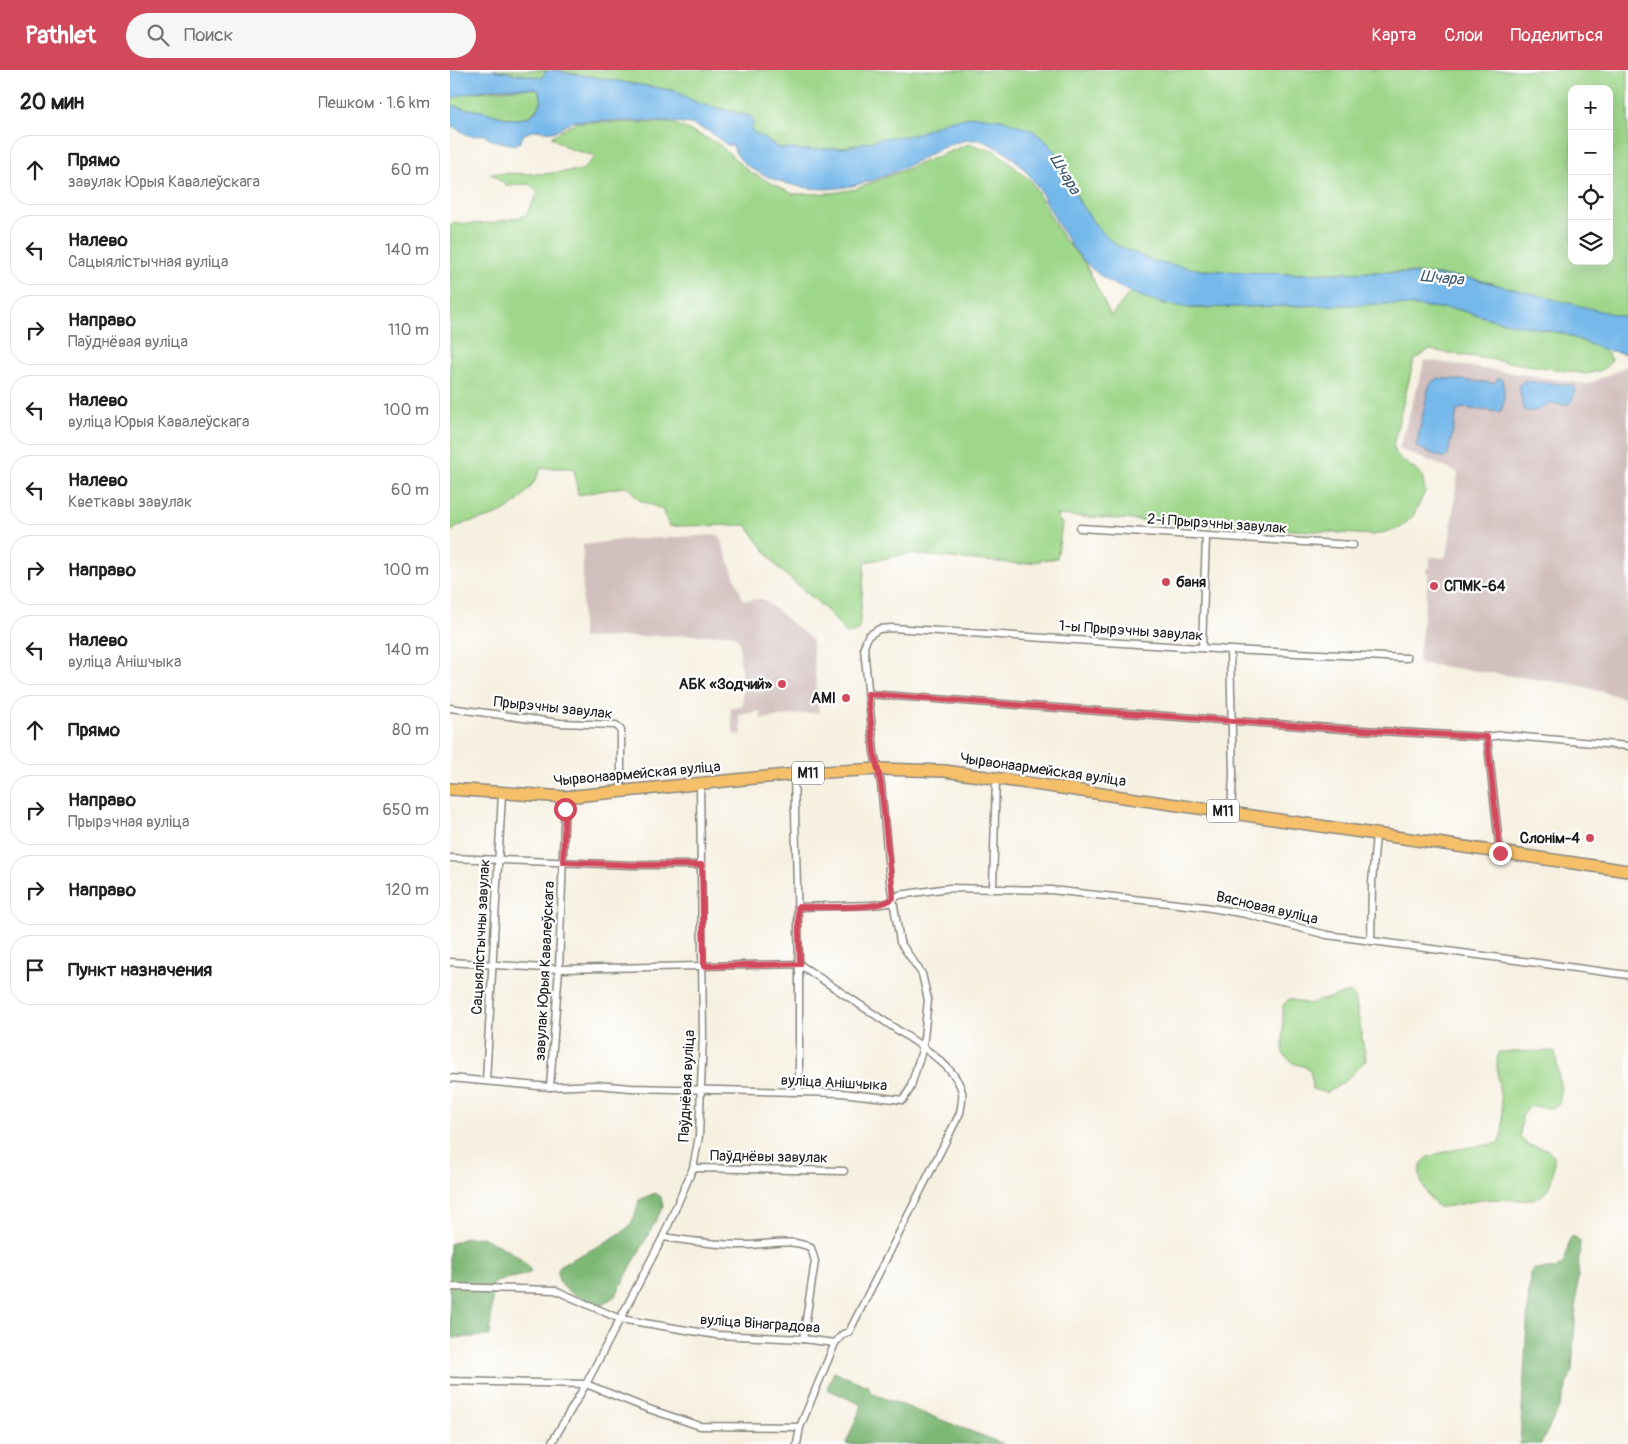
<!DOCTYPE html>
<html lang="ru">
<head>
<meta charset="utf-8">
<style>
  body { margin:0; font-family:Pangolin,sans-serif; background:#f6f6f6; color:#202124 }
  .controls { position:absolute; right:15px; top:15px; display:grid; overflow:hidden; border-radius:10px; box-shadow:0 5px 20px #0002 }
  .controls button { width:45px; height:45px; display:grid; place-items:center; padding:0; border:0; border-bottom:1px solid #e0e0e0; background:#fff; color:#202124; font:25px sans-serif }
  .stop { position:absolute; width:15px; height:15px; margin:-11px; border:4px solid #d1495b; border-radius:50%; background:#fff }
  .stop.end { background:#d1495b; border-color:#fff; box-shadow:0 1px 5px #0008 }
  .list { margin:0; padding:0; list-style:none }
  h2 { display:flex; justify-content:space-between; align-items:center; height:65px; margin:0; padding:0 20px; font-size:21px }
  h2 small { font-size:16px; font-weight:400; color:#757577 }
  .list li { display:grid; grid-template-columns:32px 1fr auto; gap:15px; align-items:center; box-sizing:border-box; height:70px; margin:0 10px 10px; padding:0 10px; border:1px solid #e0e0e0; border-radius:20px }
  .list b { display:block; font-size:19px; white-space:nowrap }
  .list p { margin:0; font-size:16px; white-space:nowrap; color:#757577 }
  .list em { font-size:16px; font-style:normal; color:#757577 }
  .icon { flex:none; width:28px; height:28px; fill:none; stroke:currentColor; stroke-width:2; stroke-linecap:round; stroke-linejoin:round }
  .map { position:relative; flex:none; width:1178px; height:1374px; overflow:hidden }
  header { display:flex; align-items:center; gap:30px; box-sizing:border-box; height:70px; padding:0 25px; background:#d1495b; color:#fff }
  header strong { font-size:24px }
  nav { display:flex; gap:28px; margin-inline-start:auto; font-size:18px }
  .search { width:350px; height:45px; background:#f6f6f6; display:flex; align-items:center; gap:12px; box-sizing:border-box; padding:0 18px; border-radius:28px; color:#757577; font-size:19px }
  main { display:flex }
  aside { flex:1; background:#fff }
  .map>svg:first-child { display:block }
  .industrial { fill:#d1bfbd }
  .green { fill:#9ed78a; stroke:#5d7a53; fill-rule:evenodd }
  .forest { fill:#7eb876; stroke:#4d6a49 }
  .water { fill:#74b8ea; stroke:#486a83 }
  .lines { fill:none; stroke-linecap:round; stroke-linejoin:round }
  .minor-casing { stroke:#89867e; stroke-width:9 }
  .trunk-casing { stroke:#89867e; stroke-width:14 }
  .minor { stroke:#fff; stroke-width:6 }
  .trunk { stroke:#f6c06b; stroke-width:11 }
  .route { stroke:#d1495b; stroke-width:6 }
  .poi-dot { fill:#d1495b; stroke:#fff; stroke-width:2 }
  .labels { text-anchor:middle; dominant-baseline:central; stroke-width:4.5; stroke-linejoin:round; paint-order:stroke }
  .shield { fill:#fff; stroke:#606060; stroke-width:1 }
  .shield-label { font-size:14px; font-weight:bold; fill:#1c1c1c }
  .street-label { font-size:15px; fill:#1c1c1c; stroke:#fff }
  .poi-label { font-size:15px; font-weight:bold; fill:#1c1c1c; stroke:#fff; text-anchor:end }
  .water-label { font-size:16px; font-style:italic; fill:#3f5a6e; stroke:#fff }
</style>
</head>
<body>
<header>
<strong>Pathlet</strong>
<div class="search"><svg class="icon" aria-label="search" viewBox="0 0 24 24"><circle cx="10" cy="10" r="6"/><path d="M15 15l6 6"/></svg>Поиск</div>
<nav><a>Карта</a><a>Слои</a><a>Поделиться</a></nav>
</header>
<main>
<aside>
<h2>20 мин<small>Пешком · 1.6 km</small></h2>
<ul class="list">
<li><svg class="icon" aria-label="ahead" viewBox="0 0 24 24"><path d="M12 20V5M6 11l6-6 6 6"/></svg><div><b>Прямо</b><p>завулак Юрыя Кавалеўскага</p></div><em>60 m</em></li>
<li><svg class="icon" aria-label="left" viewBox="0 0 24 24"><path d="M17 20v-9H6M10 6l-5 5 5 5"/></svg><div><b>Налево</b><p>Сацыялістычная вуліца</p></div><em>140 m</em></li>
<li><svg class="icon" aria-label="right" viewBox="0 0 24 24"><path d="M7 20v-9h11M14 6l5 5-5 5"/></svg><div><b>Направо</b><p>Паўднёвая вуліца</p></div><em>110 m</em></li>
<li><svg class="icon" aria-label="left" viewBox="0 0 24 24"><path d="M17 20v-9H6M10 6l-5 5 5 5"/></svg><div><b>Налево</b><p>вуліца Юрыя Кавалеўскага</p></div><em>100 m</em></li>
<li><svg class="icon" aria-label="left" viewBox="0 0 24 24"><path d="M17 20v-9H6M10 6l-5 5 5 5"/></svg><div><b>Налево</b><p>Кветкавы завулак</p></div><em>60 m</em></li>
<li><svg class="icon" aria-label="right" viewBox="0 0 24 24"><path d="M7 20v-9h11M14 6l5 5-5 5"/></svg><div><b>Направо</b></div><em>100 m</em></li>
<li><svg class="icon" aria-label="left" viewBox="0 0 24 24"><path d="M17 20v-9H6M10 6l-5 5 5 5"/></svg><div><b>Налево</b><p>вуліца Анішчыка</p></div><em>140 m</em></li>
<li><svg class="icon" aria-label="ahead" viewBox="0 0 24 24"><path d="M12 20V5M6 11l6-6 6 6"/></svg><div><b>Прямо</b></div><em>80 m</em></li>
<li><svg class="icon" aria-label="right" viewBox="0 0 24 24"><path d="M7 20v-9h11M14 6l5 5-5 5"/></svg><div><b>Направо</b><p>Прырэчная вуліца</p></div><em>650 m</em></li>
<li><svg class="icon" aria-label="right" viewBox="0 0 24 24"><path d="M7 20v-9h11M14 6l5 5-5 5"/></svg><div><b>Направо</b></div><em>120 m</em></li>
<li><svg class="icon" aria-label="arrive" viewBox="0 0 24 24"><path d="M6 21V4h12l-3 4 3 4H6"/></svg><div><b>Пункт назначения</b></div></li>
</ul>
</aside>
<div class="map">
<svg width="1178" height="1374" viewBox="0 0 1178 1374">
  <rect width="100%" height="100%" fill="#fff"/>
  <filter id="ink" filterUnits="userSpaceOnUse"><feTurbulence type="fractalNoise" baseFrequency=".02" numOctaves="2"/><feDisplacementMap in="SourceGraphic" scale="10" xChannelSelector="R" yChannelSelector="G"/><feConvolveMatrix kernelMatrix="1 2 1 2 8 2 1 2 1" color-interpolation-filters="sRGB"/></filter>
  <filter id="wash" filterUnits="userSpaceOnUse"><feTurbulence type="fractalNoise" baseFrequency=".0096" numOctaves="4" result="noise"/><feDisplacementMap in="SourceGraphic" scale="20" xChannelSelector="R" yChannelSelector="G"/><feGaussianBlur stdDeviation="1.12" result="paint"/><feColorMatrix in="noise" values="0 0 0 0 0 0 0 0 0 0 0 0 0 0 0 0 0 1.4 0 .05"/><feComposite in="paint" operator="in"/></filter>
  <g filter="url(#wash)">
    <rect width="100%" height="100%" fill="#f6f0e0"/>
    <!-- industrial -->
    <g class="industrial">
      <polygon points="975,290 1138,314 1178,296 1178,629 1128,615 968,593 979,503 976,503 976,498 979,498 980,487 994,488 998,481 1008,402 949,379"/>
      <polygon points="269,465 293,530 313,529 362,570 369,642 311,649 310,641 289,645 292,664 284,665 280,638 292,636 293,631 289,570 282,564 132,568 133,475 170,470"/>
    </g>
    <!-- green -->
    <g class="green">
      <polygon points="42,0 97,0 93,8"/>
      <path d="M 102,0 L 1178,0 L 1178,248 C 1145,240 1112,233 1079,224 C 1059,219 1038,210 1017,208 C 991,205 964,202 938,202 C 866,202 727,215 667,175 C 633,153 620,109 601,76 L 498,51 L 463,65 L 390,78 L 355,80 L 329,78 L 301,60 L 300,46 L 247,33 L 226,21 ZM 1122,19 L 1159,19 L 1159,191 L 1122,191 Z"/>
      <path d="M 79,18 L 87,19 L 92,29 C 80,60 54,47 31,41 C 21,39 10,39 0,34 L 0,29 L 14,23 Z"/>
      <path d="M 126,52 L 223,53 L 267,73 L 300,102 L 343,124 L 382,123 L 406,119 L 519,74 L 545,81 L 581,111 L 613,168 L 635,193 L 661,246 L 681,221 L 714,234 L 741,238 L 938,234 L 1006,239 L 1049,251 L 1112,263 L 1155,280 L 1162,291 L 1152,300 L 1136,304 L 979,280 L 964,290 L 943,375 L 947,386 L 972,405 L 975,422 L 963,446 L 950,458 L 923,465 L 606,445 L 612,454 L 607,488 L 571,494 L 458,484 L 415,492 L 409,561 L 397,564 L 378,541 L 329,499 L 296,455 L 219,456 L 212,439 L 189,430 L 178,416 L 128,425 L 124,398 L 91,398 C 85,416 64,439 46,445 C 31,451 11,450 0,463 L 0,154 L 40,153 L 75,146 L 88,123 L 80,114 L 56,115 L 40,103 L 91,104 L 132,100 L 146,86 L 119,79 L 101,67 Z"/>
      <polygon points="900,922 905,927 916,990 894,1012 877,1023 862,1019 861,1003 856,997 843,993 833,984 833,935 839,929 858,934"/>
      <path d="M 1105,981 L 1111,1022 L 1109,1034 L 1101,1038 L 1080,1036 L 1072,1046 L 1070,1066 L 1077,1075 L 1096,1079 L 1104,1085 C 1104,1147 1073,1125 1031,1130 C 1017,1132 1003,1137 988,1137 C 978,1127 960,1102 976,1089 C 988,1080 1033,1076 1049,1073 C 1060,1048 1043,1012 1048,982 Z"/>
    </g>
    <!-- forest -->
    <g class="forest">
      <path d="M 205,1123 L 211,1127 L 213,1137 L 166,1225 L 151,1236 C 133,1228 99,1220 110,1195 C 125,1188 171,1166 179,1156 C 185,1148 187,1139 189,1130 Z"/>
      <path d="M 32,1167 C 48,1176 73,1184 81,1202 C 69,1209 55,1206 43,1214 L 40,1266 L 0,1268 L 0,1174 L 15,1168 Z"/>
      <polygon points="1120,1167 1125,1167 1130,1171 1122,1300 1111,1333 1091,1374 1070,1374 1080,1203 1084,1199 1105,1199 1114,1193"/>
      <polygon points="384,1302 418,1316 421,1323 554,1374 396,1374 412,1335 377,1319"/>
    </g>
    <!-- water -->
    <g class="water">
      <path d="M 0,0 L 42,0 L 92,8 L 95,2 L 102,0 L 226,21 L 247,33 L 300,46 L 304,53 L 301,60 L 329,78 L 355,80 L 394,78 L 434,68 L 463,65 L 498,51 L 526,46 L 551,49 L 584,61 L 601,76 L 616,101 L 629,132 L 648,158 L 666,175 L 705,192 L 753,200 L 838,204 L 940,202 L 1020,208 L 1178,248 L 1178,284 L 1155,280 L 1112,263 L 1049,251 L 1006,239 L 938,234 L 741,238 C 703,233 662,220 635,192 C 598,155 596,103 546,77 C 541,75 535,71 529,70 C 506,68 488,80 469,90 C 417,117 370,131 314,105 C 301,99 286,90 283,75 L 277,75 L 259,61 L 241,54 L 216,51 L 124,51 L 103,62 L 85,60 L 74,64 L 70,72 L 65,75 L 41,70 L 33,64 C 18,70 13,61 0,55 L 0,34 C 10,39 20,39 31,41 C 49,45 75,59 89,37 C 93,30 92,25 87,19 C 60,16 25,19 0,29 Z"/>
      <path d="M 988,308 L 1044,313 L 1048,308 L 1052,309 C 1054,318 1056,334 1050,342 L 1013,338 L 1007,341 L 998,385 L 994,388 L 966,377 L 979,316 L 983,311 Z"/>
      <path d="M 1073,311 L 1122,315 L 1125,320 C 1124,325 1123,331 1118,334 C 1113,336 1107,333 1102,334 C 1092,336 1083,346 1073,339 L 1069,315 Z"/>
    </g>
  </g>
  <g filter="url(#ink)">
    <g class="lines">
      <!-- minor casing -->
      <g class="minor-casing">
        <g id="minor">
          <polyline points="630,458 903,475"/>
          <polyline points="752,578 756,467"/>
          <polyline points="780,580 783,705 781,742"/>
          <polyline points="418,624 894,659 1037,667 1052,665 1178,676"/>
          <polyline points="0,638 110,653 166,655 171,660 171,722"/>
          <polyline points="1037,667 1050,783"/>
          <polyline points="344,704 349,894 349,1022"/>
          <polyline points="0,788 181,795 252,795"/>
          <polyline points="543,818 546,707"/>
          <polyline points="348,837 421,835 439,833 449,825 499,818 601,820 755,837 796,844 877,865 1178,905"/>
          <polyline points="921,871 922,813 926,764"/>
          <path d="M 0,892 L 109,899 L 349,894 L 473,977 C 487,988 508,1003 512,1022 C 513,1028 511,1037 510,1043 L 399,1262 L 393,1264 L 385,1273 L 350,1357 L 347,1374"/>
          <polyline points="0,1008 100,1017 146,1015 181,1018 391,1023 453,1030 460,1019 473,977 478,930 472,904 450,872 440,812 431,714 424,682 414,577 418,566 429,559 442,558 780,580 957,588"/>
          <polyline points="36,1011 52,724"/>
          <polyline points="100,1017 109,899 115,727"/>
          <polyline points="243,1098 394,1101"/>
          <path d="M 213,1167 C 240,1171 265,1175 292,1175 C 314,1176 342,1167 361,1178 L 365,1191 L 353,1269"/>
          <polyline points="0,1217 105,1220 170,1249 267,1265 353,1269 385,1273"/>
          <polyline points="0,1311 136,1314 196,1338 250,1356 350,1357"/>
          <polyline points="101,1374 136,1314 213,1167 243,1098 249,1066 253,966 250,714"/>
        </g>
      </g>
      <!-- trunk casing -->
      <g class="trunk-casing">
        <polyline id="trunk" points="0,719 115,727 356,703 429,699 495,701 1178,801"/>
      </g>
      <!-- minor -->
      <use href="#minor" class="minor"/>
      <!-- trunk -->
      <use href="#trunk" class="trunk"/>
    </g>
  </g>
  <g class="lines" filter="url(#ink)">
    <!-- route -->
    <path class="route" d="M 115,739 L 113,792 L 182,795 L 252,795 L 254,896 L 350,894 L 348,837 C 368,836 430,841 443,828 L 431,714 L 424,682 L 418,624 L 894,659 L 1037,667 L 1050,783"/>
  </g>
  <!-- markers -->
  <g class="poi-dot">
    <circle cx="716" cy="512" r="5"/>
    <circle cx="984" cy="516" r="5"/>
    <circle cx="332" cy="614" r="5"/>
    <circle cx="396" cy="628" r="5"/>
    <circle cx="1140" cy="768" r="5"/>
  </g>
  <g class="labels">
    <!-- shield labels -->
    <g class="shield">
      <rect x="342" y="691.5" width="32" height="23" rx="4"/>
      <rect x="757" y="729.5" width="32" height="23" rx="4"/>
    </g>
    <g class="shield-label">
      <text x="358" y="703">М11</text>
      <text x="773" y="741">М11</text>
    </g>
    <!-- street labels -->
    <g class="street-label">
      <text transform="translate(767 454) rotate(4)">2-і Прырэчны завулак</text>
      <text transform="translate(681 561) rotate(4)">1-ы Прырэчны завулак</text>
      <text transform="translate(103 638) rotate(6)">Прырэчны завулак</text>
      <text transform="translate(593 700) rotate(8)">Чырвонаармейская вуліца</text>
      <text transform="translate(187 704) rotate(-5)">Чырвонаармейская вуліца</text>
      <text transform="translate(817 838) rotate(13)">Вясновая вуліца</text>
      <text transform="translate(31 867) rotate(-87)">Сацыялістычны завулак</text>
      <text transform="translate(95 901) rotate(-87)">завулак Юрыя Кавалеўскага</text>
      <text transform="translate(384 1013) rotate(3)">вуліца Анішчыка</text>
      <text transform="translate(237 1016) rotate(-87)">Паўднёвая вуліца</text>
      <text transform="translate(319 1087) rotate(1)">Паўднёвы завулак</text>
      <text transform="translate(310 1254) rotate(4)">вуліца Вінаградова</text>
    </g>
    <!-- poi labels -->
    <g class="poi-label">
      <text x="726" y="512" text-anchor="start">баня</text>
      <text x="994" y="516" text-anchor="start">СПМК-64</text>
      <text x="322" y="614">АБК «Зодчий»</text>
      <text x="386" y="628">AMI</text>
      <text x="1130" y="768">Слонім-4</text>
    </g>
    <!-- water labels -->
    <g class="water-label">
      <text transform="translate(615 104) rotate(59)">Шчара</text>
      <text transform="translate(992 208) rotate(5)">Шчара</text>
    </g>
  </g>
</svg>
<div class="controls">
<button>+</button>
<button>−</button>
<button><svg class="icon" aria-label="locate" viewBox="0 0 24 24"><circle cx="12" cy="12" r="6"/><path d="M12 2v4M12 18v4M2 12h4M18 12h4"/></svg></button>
<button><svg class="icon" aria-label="layers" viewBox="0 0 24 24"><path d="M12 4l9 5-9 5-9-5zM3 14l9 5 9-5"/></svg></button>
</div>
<div class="stop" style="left:115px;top:739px"></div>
<div class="stop end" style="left:1050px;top:783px"></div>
</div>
</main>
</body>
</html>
